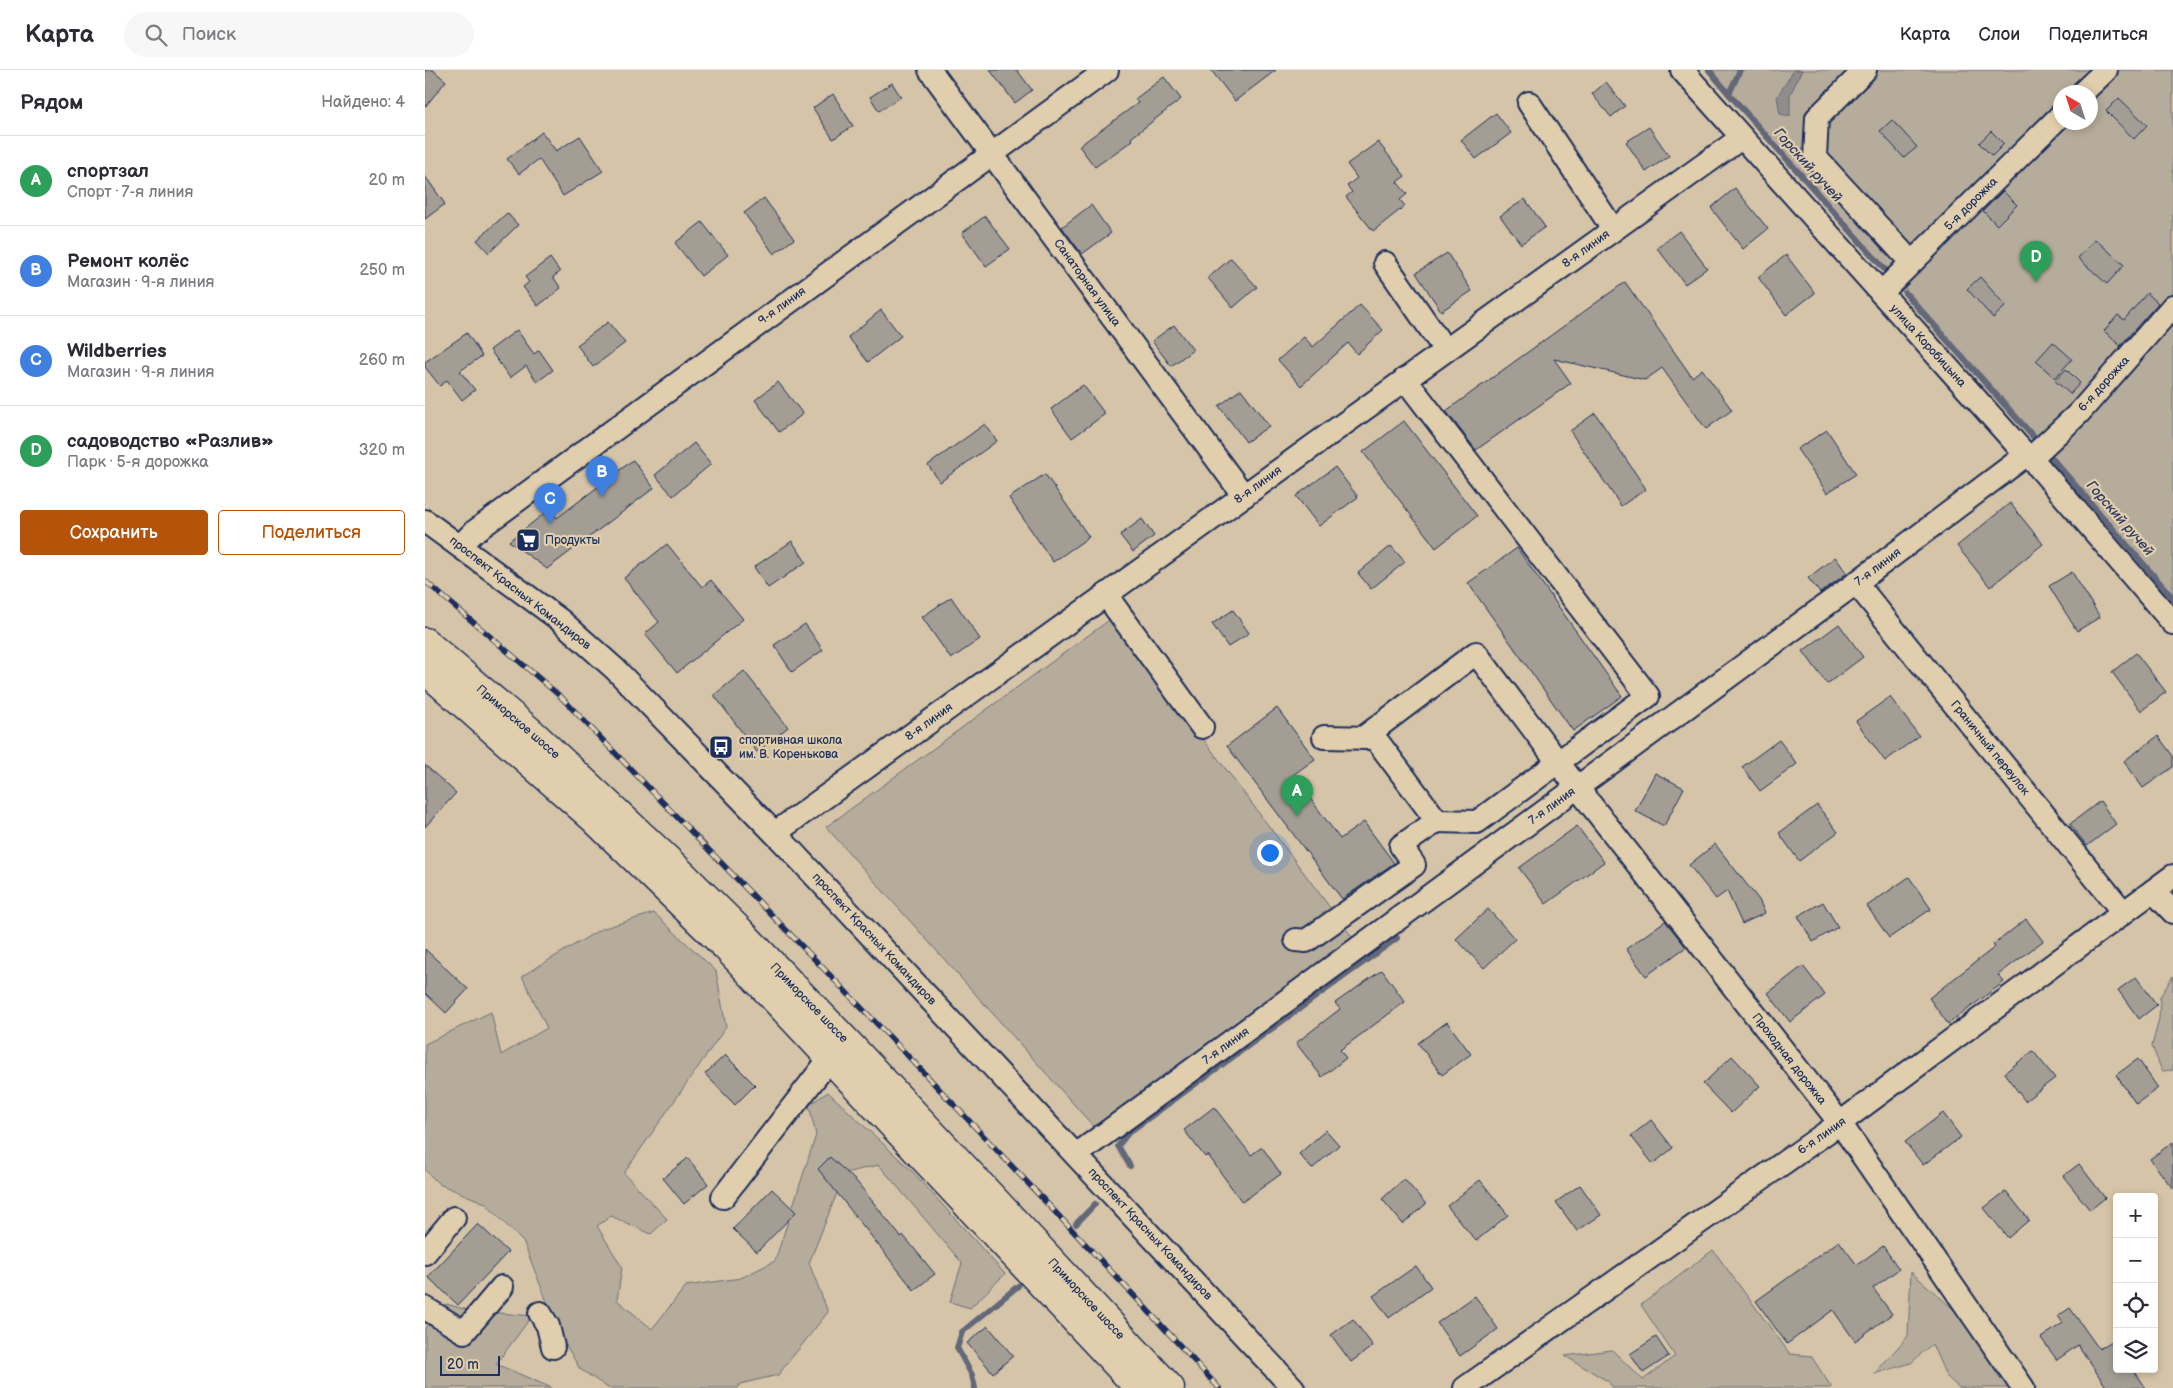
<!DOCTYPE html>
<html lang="ru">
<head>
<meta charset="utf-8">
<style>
  body { margin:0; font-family:"Balsamiq Sans",sans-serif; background:#f7f7f7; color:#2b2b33 }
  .controls { position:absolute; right:15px; bottom:15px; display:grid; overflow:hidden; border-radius:5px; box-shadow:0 2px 8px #0003 }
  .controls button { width:45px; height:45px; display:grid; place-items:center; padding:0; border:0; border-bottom:1px solid #e1e1e2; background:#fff; color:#2b2b33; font:25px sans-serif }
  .compass { position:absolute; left:1628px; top:15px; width:45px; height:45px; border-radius:50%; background:#fff; box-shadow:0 2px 8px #0003; rotate:321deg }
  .scale { position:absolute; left:15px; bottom:12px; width:60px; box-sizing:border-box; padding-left:5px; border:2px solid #1b2f5e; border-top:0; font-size:14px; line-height:18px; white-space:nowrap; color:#1b2f5e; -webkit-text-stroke:4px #e1ceac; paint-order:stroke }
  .you { position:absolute; left:844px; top:782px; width:18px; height:18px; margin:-12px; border:4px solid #fff; border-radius:50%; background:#1a73e8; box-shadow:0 0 0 8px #1a73e833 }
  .badge { display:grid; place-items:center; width:32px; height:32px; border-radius:50%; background:#b45309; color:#fff; font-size:16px; font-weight:700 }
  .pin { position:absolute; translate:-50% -41px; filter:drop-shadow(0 1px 2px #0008) }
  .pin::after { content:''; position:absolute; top:26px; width:18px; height:15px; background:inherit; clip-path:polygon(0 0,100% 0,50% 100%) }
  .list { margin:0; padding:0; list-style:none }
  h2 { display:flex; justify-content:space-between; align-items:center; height:65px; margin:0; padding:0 20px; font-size:21px }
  h2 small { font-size:16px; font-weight:400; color:#7c7c81 }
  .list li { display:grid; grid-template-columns:32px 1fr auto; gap:15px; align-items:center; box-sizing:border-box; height:90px; padding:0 20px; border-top:1px solid #e1e1e2 }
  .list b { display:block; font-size:19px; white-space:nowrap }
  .list p { margin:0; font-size:16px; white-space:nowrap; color:#7c7c81 }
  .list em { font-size:16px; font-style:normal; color:#7c7c81 }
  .actions { display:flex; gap:10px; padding:15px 20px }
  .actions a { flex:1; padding:11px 0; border:1px solid #b45309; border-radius:5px; text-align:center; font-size:18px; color:#b45309 }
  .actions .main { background:#b45309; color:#fff }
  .icon { flex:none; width:28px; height:28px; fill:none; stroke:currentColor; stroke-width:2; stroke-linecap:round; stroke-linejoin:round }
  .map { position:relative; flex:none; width:1748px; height:1318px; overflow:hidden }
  header { display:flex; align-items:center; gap:30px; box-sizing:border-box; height:70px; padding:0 25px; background:#fff; border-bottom:1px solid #e1e1e2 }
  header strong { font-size:24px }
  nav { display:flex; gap:28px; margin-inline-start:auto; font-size:18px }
  .search { width:350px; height:45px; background:#f7f7f7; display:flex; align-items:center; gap:12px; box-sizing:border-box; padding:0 18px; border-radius:28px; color:#7c7c81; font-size:19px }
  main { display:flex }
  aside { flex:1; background:#fff }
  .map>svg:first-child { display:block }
  .green { fill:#b6ac9b; stroke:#686e7c; fill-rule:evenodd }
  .water { fill:#918d8d; stroke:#62677a }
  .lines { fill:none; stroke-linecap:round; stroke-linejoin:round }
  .stream { stroke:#62677a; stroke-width:6 }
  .building { fill:#a39d94; stroke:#1b2f5e }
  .minor-casing { stroke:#1b2f5e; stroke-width:26 }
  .highway-casing { stroke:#1b2f5e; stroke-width:31 }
  .minor { stroke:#e1ceac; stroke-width:22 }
  .highway { stroke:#e1ceac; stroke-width:28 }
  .rail-casing { stroke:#1b2f5e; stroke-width:5.5 }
  .rail { stroke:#e1ceac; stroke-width:4; stroke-dasharray:11; stroke-linecap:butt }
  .labels { text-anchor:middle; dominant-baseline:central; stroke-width:4.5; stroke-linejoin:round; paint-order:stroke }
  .street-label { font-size:12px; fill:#1b2f5e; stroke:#e1ceac }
  .poi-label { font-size:12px; fill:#1b2f5e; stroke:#e1ceac; text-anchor:start }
  .water-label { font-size:14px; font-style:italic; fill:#2d3d65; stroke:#e1ceac }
</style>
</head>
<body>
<header>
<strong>Карта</strong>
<div class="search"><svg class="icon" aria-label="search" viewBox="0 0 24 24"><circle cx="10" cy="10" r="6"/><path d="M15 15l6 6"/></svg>Поиск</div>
<nav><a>Карта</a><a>Слои</a><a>Поделиться</a></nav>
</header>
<main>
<aside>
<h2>Рядом<small>Найдено: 4</small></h2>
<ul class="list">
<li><span class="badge" style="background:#2e9e5b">A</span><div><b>спортзал</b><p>Спорт · 7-я линия</p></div><em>20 m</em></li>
<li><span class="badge" style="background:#3f7fe0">B</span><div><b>Ремонт колёс</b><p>Магазин · 9-я линия</p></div><em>250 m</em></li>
<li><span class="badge" style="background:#3f7fe0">C</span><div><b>Wildberries</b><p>Магазин · 9-я линия</p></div><em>260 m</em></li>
<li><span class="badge" style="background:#2e9e5b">D</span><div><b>садоводство «Разлив»</b><p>Парк · 5-я дорожка</p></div><em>320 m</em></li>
</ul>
<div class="actions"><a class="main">Сохранить</a><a>Поделиться</a></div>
</aside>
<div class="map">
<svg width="1748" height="1318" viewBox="0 0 1748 1318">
  <rect width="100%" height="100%" fill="#d5c4a7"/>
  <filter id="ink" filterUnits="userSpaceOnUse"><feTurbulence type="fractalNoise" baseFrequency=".02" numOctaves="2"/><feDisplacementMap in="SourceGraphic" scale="10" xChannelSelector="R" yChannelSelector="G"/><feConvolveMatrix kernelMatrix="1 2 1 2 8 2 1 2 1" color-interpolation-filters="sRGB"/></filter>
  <g filter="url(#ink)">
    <!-- green -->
    <g class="green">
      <path d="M 1286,0 L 1748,0 L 1748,534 L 1616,371 ZM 1636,22 L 1666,22 L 1666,52 L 1636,52 Z"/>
      <polygon points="687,548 928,868 670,1058 401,757"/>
      <polygon points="229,843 291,901 301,957 199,1103 242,1149 226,1164 186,1146 172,1156 197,1197 192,1230 227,1259 261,1216 316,1208 350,1191 391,1065 384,1035 403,1022 486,1100 580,1204 545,1238 525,1232 537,1193 454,1095 420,1103 384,1193 403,1242 353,1305 315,1314 313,1318 183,1318 155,1299 135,1265 99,1173 60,1133 14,1114 0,1100 0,974 66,942 76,985 122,958 97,906 176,859"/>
      <polygon points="1748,906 1748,1000 1737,1001 1727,976 1734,949 1735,927"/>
      <polygon points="1288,1180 1365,1284 1386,1286 1407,1318 1188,1318 1184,1312 1140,1286 1187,1280 1218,1310 1250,1286 1216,1235"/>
      <polygon points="1486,1202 1540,1249 1588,1318 1534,1318 1521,1306 1507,1274 1486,1293 1449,1304 1483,1266"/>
      <polygon points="21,1234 43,1240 107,1246 71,1294 127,1318 0,1318 0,1258"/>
    </g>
    <!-- water -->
    <polygon class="water" points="1369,0 1377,0 1365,25 1365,46 1355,44 1352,27"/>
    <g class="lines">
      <!-- stream -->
      <g class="stream">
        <polyline points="1284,0 1304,24"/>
        <polyline points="1315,0 1304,24 1461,201"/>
        <polyline points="1480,223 1610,369"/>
        <polyline points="1624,385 1748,528"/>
        <polyline points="705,1096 693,1076 704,1062 972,868"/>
        <polyline points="651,1154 670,1134"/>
        <polyline points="550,1318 547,1305 532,1278 537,1262 593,1216"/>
      </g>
    </g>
    <!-- building -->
    <g class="building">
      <polygon points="0,0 8,0 21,11 0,37"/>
      <polygon points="565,0 592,0 607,20 590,33"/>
      <polygon points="786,0 851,0 810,31"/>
      <polygon points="739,7 756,29 706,68 708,70 670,97 654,76 713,33 710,29"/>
      <polygon points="1181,12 1200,36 1186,47 1167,24"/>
      <polygon points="467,13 476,27 454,41 445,27"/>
      <polygon points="408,24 428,56 408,69 388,38"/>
      <polygon points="1694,28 1722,55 1709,69 1681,41"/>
      <polygon points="1071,43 1086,63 1051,89 1036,70"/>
      <polygon points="1467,50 1492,77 1479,88 1455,61"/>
      <polygon points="1224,57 1244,86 1221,102 1201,72"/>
      <polygon points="1566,61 1579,74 1567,86 1554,73"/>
      <polygon points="117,62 131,81 155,66 178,101 138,126 114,89 94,104 82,89"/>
      <polygon points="953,72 980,106 972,112 982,124 975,130 980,136 948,161 921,127 927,122 922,116 932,108 922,94"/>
      <polygon points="0,106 20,134 0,149"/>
      <polygon points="1310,118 1343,159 1318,179 1286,138"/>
      <polygon points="1578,121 1592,135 1572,155 1558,141"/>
      <polygon points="339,128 369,169 349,184 319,143"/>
      <polygon points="1100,129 1120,157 1096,174 1075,146"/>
      <polygon points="666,135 686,163 657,184 637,157"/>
      <polygon points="82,143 93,155 64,183 52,170"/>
      <polygon points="560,146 585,179 561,196 537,163"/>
      <polygon points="277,152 303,185 276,206 250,173"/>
      <polygon points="1254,161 1282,198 1260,214 1232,178"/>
      <polygon points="1670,169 1699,195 1682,214 1653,188"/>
      <polygon points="1022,183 1047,221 1016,241 991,203"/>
      <polygon points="1361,185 1390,223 1361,245 1333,207"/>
      <polygon points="125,188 135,202 128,207 136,218 113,236 98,217 104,212 100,207"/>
      <polygon points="806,188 832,217 808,238 783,208"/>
      <polygon points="1555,207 1581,236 1568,248 1542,219"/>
      <polygon points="1200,212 1267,307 1277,299 1307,340 1281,359 1237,298 1220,310 1129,289 1146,313 1051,380 1021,341"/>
      <polygon points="1722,223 1733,233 1695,276 1679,261 1693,245 1699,250"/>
      <polygon points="935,235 958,260 932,284 923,273 876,316 853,290 879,267 888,277"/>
      <polygon points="456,240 476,266 443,292 423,267"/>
      <polygon points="183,252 200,273 168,297 152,275"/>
      <polygon points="749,255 768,280 746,296 727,271"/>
      <polygon points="92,260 109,284 114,280 128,300 112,312 101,296 85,308 65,280"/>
      <polygon points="42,263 57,286 35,301 50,320 37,330 22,310 15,316 0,297 0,292"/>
      <polygon points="1628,272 1647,289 1630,308 1611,291"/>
      <polygon points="1641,299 1655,313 1645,324 1630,311"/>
      <polygon points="353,312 378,344 354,362 330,330"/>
      <polygon points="658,315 680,344 647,368 626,339"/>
      <polygon points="816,319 844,356 821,372 794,336"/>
      <polygon points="1170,343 1221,419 1196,436 1145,361"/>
      <polygon points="979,351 1052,446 1011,478 938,382"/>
      <polygon points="560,354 572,371 515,412 503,395"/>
      <polygon points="1402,360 1431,404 1402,423 1372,379"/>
      <polygon points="269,373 286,394 248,426 230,405"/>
      <polygon points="208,390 229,418 122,499 84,471 125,439 132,448"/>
      <polygon points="910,397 933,427 894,456 871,426"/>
      <polygon points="620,404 664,467 628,492 584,428"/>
      <polygon points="1585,433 1618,474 1565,517 1532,476"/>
      <polygon points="717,449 729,466 708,482 695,465"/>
      <polygon points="367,471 381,492 343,518 329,497"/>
      <polygon points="242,474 277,517 286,510 318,549 252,603 220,564 234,552 199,508"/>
      <polygon points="966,476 980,492 946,519 933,503"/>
      <polygon points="1092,478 1197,626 1148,661 1043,513"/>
      <polygon points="1410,487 1422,503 1395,523 1383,508"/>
      <polygon points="1647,502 1675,547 1652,561 1624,516"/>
      <polygon points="526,527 555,569 526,589 497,547"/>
      <polygon points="808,540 824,563 803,577 787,554"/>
      <polygon points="380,554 398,580 367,602 349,575"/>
      <polygon points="1414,554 1438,587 1402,614 1378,581"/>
      <polygon points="1711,583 1741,622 1716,641 1687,602"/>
      <polygon points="319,601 363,657 332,682 289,625"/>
      <polygon points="1465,627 1494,666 1460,691 1431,651"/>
      <polygon points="852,638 890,689 868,705 915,769 939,752 969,793 917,829 802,676"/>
      <polygon points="1733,666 1748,686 1748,697 1718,718 1699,691"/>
      <polygon points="1354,670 1372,694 1335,721 1317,697"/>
      <polygon points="0,695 31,723 0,757"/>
      <polygon points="1230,703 1259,718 1239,756 1210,741"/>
      <polygon points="1675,731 1691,754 1662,776 1645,754"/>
      <polygon points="1392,735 1413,762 1374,791 1354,763"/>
      <polygon points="1152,756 1179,792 1121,834 1094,798"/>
      <polygon points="1290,774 1334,830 1340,843 1317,854 1302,821 1291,829 1264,795"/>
      <polygon points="1484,807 1506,839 1464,868 1442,836"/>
      <polygon points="1398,832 1413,857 1388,872 1373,846"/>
      <polygon points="1063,839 1090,869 1059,898 1031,869"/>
      <polygon points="1601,849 1618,871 1573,905 1579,912 1523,954 1504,928 1570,877 1568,875"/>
      <polygon points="1240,851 1261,877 1221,906 1201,879"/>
      <polygon points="0,879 43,919 21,943 0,923"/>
      <polygon points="1378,896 1400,925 1365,952 1343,923"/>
      <polygon points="957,900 980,932 915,980 921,988 897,1007 871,973 915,939 910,933"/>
      <polygon points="1711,907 1732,935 1714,949 1693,920"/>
      <polygon points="1022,952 1046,984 1017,1005 993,973"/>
      <polygon points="1608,981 1630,1008 1600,1031 1579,1003"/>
      <polygon points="300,985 330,1015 310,1035 280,1004"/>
      <polygon points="1307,986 1335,1016 1306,1043 1278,1014"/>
      <polygon points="1713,989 1733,1018 1711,1034 1691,1005"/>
      <polygon points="789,1037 826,1085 837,1077 856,1104 817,1132 783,1085 780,1087 759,1060"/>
      <polygon points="1518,1043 1536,1067 1498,1095 1480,1072"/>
      <polygon points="1226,1050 1248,1078 1228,1094 1206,1066"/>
      <polygon points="901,1060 914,1075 887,1099 874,1084"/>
      <polygon points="1748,1072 1748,1119 1725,1089"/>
      <polygon points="405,1087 432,1112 476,1167 478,1165 510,1204 489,1220 393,1099"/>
      <polygon points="263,1088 283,1114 259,1134 238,1108"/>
      <polygon points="1654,1094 1680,1128 1665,1140 1638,1106"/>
      <polygon points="979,1109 1001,1134 978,1154 957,1129"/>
      <polygon points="1055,1110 1083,1145 1051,1171 1022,1136"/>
      <polygon points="1155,1115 1176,1145 1152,1161 1131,1132"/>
      <polygon points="347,1119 371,1142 332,1182 308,1159"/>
      <polygon points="1581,1121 1604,1150 1583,1168 1559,1138"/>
      <polygon points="53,1154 83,1182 33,1235 3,1207"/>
      <polygon points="1414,1171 1432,1195 1458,1176 1474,1199 1448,1218 1467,1244 1430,1271 1408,1240 1362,1274 1331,1231"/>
      <polygon points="991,1196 1006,1217 964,1248 948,1226"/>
      <polygon points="1050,1226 1073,1259 1035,1286 1012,1253"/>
      <polygon points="1645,1238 1674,1279 1692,1268 1692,1299 1708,1299 1721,1318 1682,1318 1653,1275 1632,1290 1616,1268 1638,1253 1633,1246"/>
      <polygon points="928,1249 948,1276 926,1292 906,1265"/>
      <polygon points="563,1256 588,1286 568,1303 542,1273"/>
      <polygon points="1231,1267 1244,1286 1218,1303 1205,1284"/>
    </g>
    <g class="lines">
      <!-- minor casing -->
      <g class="minor-casing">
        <g id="minor">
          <polyline points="505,0 819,426"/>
          <polyline points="1257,0 1601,385 1606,388 1748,553"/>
          <polyline points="1440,0 1392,48 1390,87 1486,192"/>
          <polyline points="1658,22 1681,0"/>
          <polyline points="1104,33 1188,159"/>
          <polyline points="960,193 1020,280"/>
          <polyline points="1456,223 1636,45"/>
          <polyline points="980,309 1223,626 1052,752 1012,751"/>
          <polyline points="1606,388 1654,343 1748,236"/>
          <polyline points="0,451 135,550 190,599 363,777 868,1318"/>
          <polyline points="35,476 49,462 682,0"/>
          <polyline points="1431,513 1698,842"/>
          <polyline points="681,525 777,657"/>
          <polyline points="938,668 1051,583 1145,708 1415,1053 1598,1318"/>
          <polyline points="350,763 1316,68"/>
          <polyline points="1728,821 1748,842"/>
          <polyline points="871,870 881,871 989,795 976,776 1012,751 950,668 899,667"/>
          <polyline points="651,1085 1431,513 1601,385"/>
          <polyline points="298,1127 406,987"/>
          <polyline points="0,1183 29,1148"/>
          <polyline points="0,1238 39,1262 77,1217"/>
          <polyline points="115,1243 123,1256 128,1277"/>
          <polyline points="1040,1318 1415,1053 1748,806"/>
        </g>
      </g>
      <!-- highway casing -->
      <g class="highway-casing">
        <g id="highway">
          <polyline points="0,572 107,663 246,793 313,859 422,972 745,1318"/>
          <polyline points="0,600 168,748 300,876 714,1318"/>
        </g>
      </g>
      <!-- minor -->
      <use href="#minor" class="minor"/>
      <!-- highway -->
      <use href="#highway" class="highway"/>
      <!-- rail casing -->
      <g class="rail-casing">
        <polyline id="rail" points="0,511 136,627 484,987 715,1232 794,1318"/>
      </g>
      <!-- rail -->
      <use href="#rail" class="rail"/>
    </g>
  </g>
  <!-- icons -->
  <defs>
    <g id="supermarket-square" transform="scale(1.25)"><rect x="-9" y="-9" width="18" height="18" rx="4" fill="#1b2f5e" stroke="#e1ceac"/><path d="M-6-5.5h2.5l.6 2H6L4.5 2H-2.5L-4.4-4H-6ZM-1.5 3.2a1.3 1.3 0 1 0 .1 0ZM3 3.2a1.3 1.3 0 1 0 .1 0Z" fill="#fff"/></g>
    <g id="bus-square" transform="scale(1.25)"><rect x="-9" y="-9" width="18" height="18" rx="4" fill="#1b2f5e" stroke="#e1ceac"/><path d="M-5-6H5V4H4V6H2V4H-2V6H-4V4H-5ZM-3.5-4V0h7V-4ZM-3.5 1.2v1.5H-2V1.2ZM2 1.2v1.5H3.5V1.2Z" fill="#fff"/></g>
  </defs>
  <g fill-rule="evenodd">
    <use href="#supermarket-square" x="103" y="470"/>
    <use href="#bus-square" x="296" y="677"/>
  </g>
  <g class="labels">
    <!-- street labels -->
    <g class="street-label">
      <text transform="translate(1546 134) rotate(-45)">5-я дорожка</text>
      <text transform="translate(1161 179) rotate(-36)">8-я линия</text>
      <text transform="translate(662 213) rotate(54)">Санаторная улица</text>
      <text transform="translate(357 236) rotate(-36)">9-я линия</text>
      <text transform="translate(1503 276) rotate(48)">улица Коробицына</text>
      <text transform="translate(1679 314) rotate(-48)">6-я дорожка</text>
      <text transform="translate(833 415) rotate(-36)">8-я линия</text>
      <text transform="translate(1453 497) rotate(-37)">7-я линия</text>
      <text transform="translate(95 523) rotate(38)">проспект Красных Командиров</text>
      <text transform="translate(93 652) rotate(41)">Приморское шоссе</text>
      <text transform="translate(504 652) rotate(-36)">8-я линия</text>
      <text transform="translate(1565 678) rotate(51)">Граничный переулок</text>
      <text transform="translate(1127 736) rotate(-36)">7-я линия</text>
      <text transform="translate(449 869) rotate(47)">проспект Красных Командиров</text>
      <text transform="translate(384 933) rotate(46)">Приморское шоссе</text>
      <text transform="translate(801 976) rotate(-36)">7-я линия</text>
      <text transform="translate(1364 989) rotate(52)">Проходная дорожка</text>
      <text transform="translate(1397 1066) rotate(-35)">6-я линия</text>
      <text transform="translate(725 1164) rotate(47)">проспект Красных Командиров</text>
      <text transform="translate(661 1229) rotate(47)">Приморское шоссе</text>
    </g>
    <!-- poi labels -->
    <g class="poi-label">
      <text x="120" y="470">Продукты</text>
      <text x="314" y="670">спортивная школа<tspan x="314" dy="14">им. В. Коренькова</tspan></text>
    </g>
    <!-- water labels -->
    <g class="water-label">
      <text transform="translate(1383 95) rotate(48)">Горский ручей</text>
      <text transform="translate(1695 448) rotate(49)">Горский ручей</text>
    </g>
  </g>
</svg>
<div class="controls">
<button>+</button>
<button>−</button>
<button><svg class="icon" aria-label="locate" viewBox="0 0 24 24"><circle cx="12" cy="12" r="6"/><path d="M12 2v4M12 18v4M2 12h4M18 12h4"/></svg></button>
<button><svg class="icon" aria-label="layers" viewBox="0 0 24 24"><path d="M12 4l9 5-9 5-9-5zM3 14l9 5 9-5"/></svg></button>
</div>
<svg class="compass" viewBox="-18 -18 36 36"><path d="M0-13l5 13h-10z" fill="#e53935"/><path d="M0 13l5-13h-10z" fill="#7c7c81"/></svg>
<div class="scale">20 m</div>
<div class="you"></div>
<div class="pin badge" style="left:872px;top:746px;background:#2e9e5b">A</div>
<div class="pin badge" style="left:177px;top:427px;background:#3f7fe0">B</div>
<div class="pin badge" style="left:125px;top:454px;background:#3f7fe0">C</div>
<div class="pin badge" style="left:1611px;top:212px;background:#2e9e5b">D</div>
</div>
</main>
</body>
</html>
